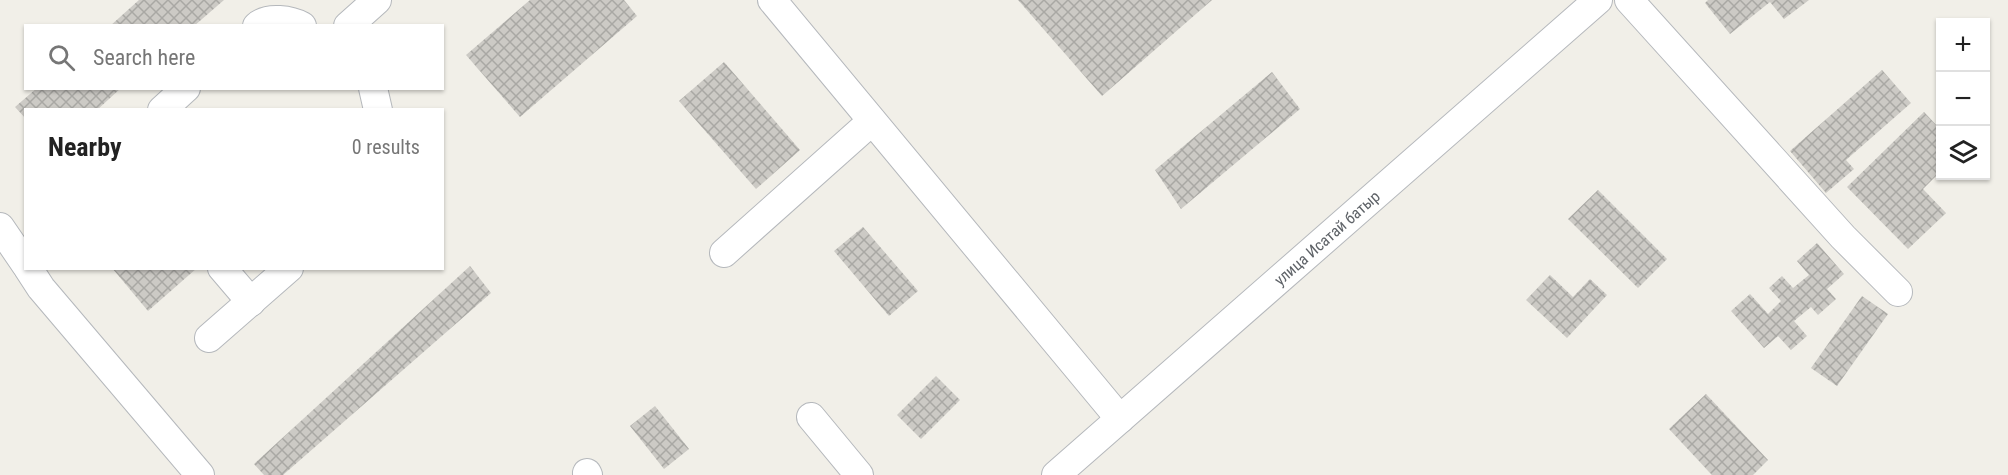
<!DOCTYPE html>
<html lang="en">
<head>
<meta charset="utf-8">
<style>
  body { margin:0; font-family:"Roboto Condensed",sans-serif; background:#f2f2f2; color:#222 }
  .controls { position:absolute; right:18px; top:18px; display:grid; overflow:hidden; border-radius:0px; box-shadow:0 2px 4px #0004 }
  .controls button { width:54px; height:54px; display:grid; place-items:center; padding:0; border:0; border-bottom:2px solid #e0e0e0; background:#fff; color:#222; font:30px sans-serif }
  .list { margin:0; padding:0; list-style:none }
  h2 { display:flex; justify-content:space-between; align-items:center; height:78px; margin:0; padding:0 24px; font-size:26px }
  h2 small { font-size:20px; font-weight:400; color:#767676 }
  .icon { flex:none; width:33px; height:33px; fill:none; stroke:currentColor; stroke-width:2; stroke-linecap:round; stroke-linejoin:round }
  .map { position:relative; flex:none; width:2008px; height:475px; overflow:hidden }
  .search { position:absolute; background:#fff; box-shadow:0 2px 4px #0004; left:24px; top:24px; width:420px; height:66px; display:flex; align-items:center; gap:15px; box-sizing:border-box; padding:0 21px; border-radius:0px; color:#767676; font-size:22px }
  .panel { position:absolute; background:#fff; box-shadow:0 2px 4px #0004; left:24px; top:108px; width:420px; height:162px; border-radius:0px }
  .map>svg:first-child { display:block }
  .building { fill:url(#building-cross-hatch) }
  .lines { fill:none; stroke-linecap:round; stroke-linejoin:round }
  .minor-casing { stroke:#b5b8bc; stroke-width:30 }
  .minor { stroke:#fff; stroke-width:28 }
  .labels { text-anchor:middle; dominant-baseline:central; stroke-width:5; stroke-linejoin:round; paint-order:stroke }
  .street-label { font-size:16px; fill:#5f6368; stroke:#fff }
</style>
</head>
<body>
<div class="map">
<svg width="2008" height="475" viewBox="0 0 2008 475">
  <defs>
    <pattern id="building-cross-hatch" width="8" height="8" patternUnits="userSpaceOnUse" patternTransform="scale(1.5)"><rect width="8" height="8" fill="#cccac5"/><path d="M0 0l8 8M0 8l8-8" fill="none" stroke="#a9a8a4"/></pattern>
  </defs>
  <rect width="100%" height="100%" fill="#f1efe8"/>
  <!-- building -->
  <g class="building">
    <polygon points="139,0 224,0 194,26 110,26"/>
    <polygon points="530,0 624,0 637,16 520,117 466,55"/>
    <polygon points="1018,0 1212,0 1102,96"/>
    <polygon points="1708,0 1809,0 1784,19 1770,2 1730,34 1705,3"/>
    <polygon points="724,62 800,150 756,189 679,101"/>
    <polygon points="1882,70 1911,103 1846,160 1854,169 1826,193 1790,151"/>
    <polygon points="1272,72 1300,109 1181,209 1155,170"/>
    <polygon points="37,88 121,88 97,110 26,110 26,119 15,107"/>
    <polygon points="1924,112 1940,129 1940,172 1923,189 1946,213 1908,249 1847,187"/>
    <polygon points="1598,190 1667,259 1638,288 1568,219"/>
    <polygon points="863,227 918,291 889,316 834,251"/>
    <polygon points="1817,243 1844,274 1827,289 1836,299 1818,315 1811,307 1794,321 1807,336 1791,350 1778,336 1764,348 1731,311 1750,294 1768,314 1781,301 1769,288 1782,276 1793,288 1809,275 1797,261"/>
    <polygon points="470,266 491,293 283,475 264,475 254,464"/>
    <polygon points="112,268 197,268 148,311"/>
    <polygon points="1550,275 1573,297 1590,279 1607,295 1567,338 1526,300"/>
    <polygon points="1862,296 1888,314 1837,386 1811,368"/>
    <polygon points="936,376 960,400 921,439 897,415"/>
    <polygon points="1706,394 1768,460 1753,475 1712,475 1669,429"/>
    <polygon points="655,406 689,449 664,469 630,426"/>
  </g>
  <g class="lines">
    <!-- minor casing -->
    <g class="minor-casing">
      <g id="minor">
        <polyline points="772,0 1120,419"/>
        <polyline points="1629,0 1843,237 1898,292"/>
        <path d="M 257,26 C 268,16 291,20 302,26"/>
        <polyline points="348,26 377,0"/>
        <polyline points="373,88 378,110"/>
        <polyline points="162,110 186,88"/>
        <polyline points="0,227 26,265"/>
        <polyline points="724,253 872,121"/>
        <polyline points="28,268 41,288 200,475"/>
        <polyline points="222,268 251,302"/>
        <polyline points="209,338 289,268"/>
        <polyline points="811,417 859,475"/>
        <polyline points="587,473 588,475"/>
        <path id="s1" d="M 1056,475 L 1598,0"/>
      </g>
    </g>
    <!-- minor -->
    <use href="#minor" class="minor"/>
  </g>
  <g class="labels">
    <!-- street labels -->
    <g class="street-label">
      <text stroke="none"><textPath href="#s1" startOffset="360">улица Исатай батыр</textPath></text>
    </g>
  </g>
</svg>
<div class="controls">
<button>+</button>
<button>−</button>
<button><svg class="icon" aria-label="layers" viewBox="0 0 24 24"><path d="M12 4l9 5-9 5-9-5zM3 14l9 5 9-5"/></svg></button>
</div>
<div class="search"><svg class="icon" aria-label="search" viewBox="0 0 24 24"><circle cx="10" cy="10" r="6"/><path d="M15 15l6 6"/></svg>Search here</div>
<section class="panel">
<h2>Nearby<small>0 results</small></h2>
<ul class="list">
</ul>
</section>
</div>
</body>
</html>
